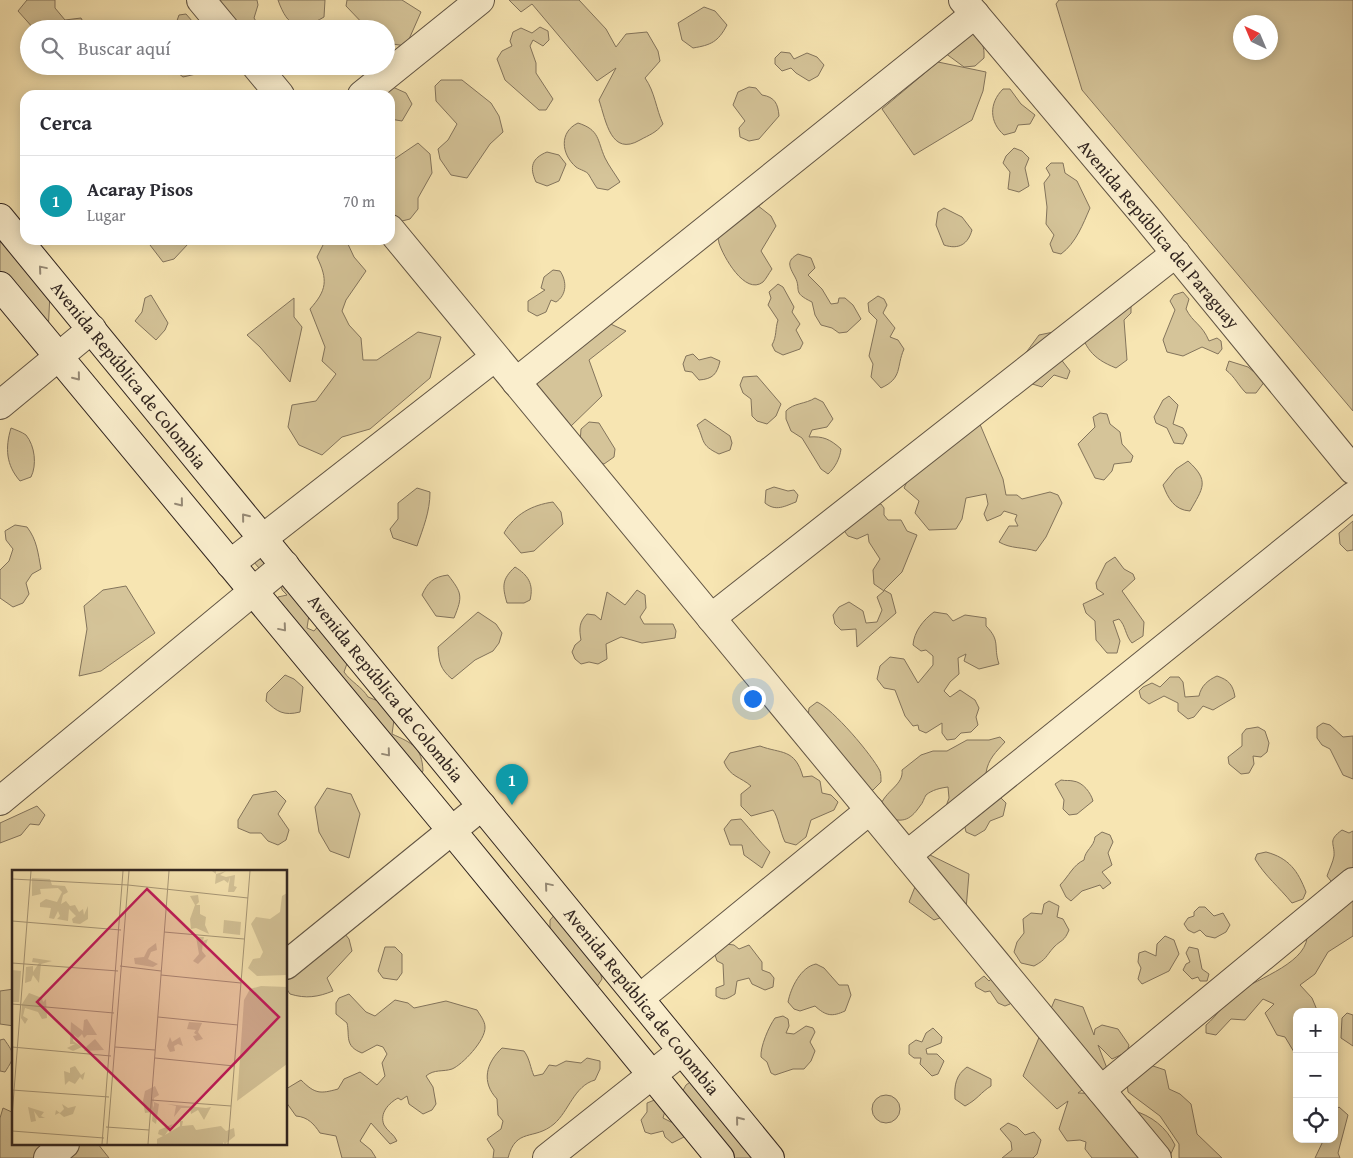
<!DOCTYPE html>
<html lang="es">
<head>
<meta charset="utf-8">
<style>
  body { margin:0; font-family:"Gentium Book Plus",serif; background:#f7f7f7; color:#2b2b33 }
  .controls { position:absolute; right:15px; bottom:15px; display:grid; overflow:hidden; border-radius:10px; box-shadow:0 2px 12px #0003 }
  .controls button { width:45px; height:45px; display:grid; place-items:center; padding:0; border:0; border-bottom:1px solid #e1e1e2; background:#fff; color:#2b2b33; font:25px sans-serif }
  .compass { position:absolute; left:1233px; top:15px; width:45px; height:45px; border-radius:50%; background:#fff; box-shadow:0 2px 12px #0003; rotate:316deg }
  .you { position:absolute; left:752px; top:698px; width:18px; height:18px; margin:-12px; border:4px solid #fff; border-radius:50%; background:#1a73e8; box-shadow:0 0 0 8px #1a73e833 }
  .badge { display:grid; place-items:center; width:32px; height:32px; border-radius:50%; background:#8f2418; color:#fff; font-size:16px; font-weight:700 }
  .pin { position:absolute; translate:-50% -41px; filter:drop-shadow(0 1px 2px #0008) }
  .pin::after { content:''; position:absolute; top:26px; width:18px; height:15px; background:inherit; clip-path:polygon(0 0,100% 0,50% 100%) }
  .list { margin:0; padding:0; list-style:none }
  h2 { display:flex; justify-content:space-between; align-items:center; height:65px; margin:0; padding:0 20px; font-size:21px }
  h2 small { font-size:16px; font-weight:400; color:#7c7c81 }
  .list li { display:grid; grid-template-columns:32px 1fr auto; gap:15px; align-items:center; box-sizing:border-box; height:90px; padding:0 20px; border-top:1px solid #e1e1e2 }
  .list b { display:block; font-size:19px; white-space:nowrap }
  .list p { margin:0; font-size:16px; white-space:nowrap; color:#7c7c81 }
  .list em { font-size:16px; font-style:normal; color:#7c7c81 }
  .icon { flex:none; width:28px; height:28px; fill:none; stroke:currentColor; stroke-width:2; stroke-linecap:round; stroke-linejoin:round }
  .map { position:relative; flex:none; width:1353px; height:1158px; overflow:hidden }
  .search { position:absolute; background:#fff; box-shadow:0 2px 12px #0003; left:20px; top:20px; width:375px; height:55px; display:flex; align-items:center; gap:12px; box-sizing:border-box; padding:0 18px; border-radius:28px; color:#7c7c81; font-size:19px }
  .panel { position:absolute; background:#fff; box-shadow:0 2px 12px #0003; left:20px; top:90px; width:375px; height:155px; border-radius:15px }
  .map>svg:first-child { display:block }
  .green { fill:#d5c499; stroke:#83745c; fill-rule:evenodd }
  .lines { fill:none; stroke-linecap:round; stroke-linejoin:round }
  .street-casing { stroke:#625544; stroke-width:30 }
  .secondary-casing { stroke:#312520; stroke-width:30 }
  .street { stroke:#faeecd; stroke-width:28 }
  .secondary { stroke:#faeecd; stroke-width:28 }
  .oneway { stroke:#968a76 }
  .labels { text-anchor:middle; dominant-baseline:central; stroke-width:4; stroke-linejoin:round; paint-order:stroke }
  .street-label { font-size:18px; fill:#312520; stroke:#faeecd }
  .inset-road { fill:none; stroke:#a89878; stroke-width:1 }
  .view { fill:#c2185b; fill-opacity:0.15; stroke:#c2185b; stroke-width:2.5 }
  .inset-edge { fill:none; stroke:#312520; stroke-width:2.5 }
</style>
</head>
<body>
<div class="map">
<svg width="1353" height="1158" viewBox="0 0 1353 1158">
  <rect width="100%" height="100%" fill="#f7e5b2"/>
  <filter id="stains"><feTurbulence type="fractalNoise" baseFrequency=".004" numOctaves="4"/><feColorMatrix values="0 0 0 0 .2 0 0 0 0 .09 0 0 0 0 .02 0 0 0 .5 -.17"/></filter>
  <radialGradient id="worn" r=".72"><stop offset=".6" stop-color="#630" stop-opacity="0"/><stop offset="1" stop-color="#630" stop-opacity=".3"/></radialGradient>
  <!-- green -->
  <g class="green">
    <polygon points="27,0 55,0 55,8 65,20 81,18 87,29 34,29 18,11"/>
    <polygon points="195,0 257,0 258,5 254,18 261,29 233,29"/>
    <path d="M 278,0 L 325,0 L 324,17 C 299,32 288,28 278,0 Z"/>
    <polygon points="347,0 402,0 421,12 406,46 386,43 386,29 368,29 346,6"/>
    <path d="M 509,0 L 579,0 L 606,29 L 616,47 L 626,34 L 647,32 L 658,51 L 660,61 L 645,78 C 655,92 656,109 663,124 C 656,133 649,135 640,140 C 611,157 606,121 599,100 L 616,68 L 597,81 L 532,4 L 521,12 Z"/>
    <path d="M 1059,0 L 1353,0 L 1353,411 L 1082,90 L 1056,4 ZM 1270,22 L 1270,52 L 1240,52 L 1240,22 Z"/>
    <path d="M 704,7 L 715,11 L 727,25 C 718,42 711,45 693,48 L 682,40 L 678,23 Z"/>
    <polygon points="186,14 199,29 174,29 179,15"/>
    <polygon points="540,27 548,31 549,40 543,46 533,40 530,46 536,63 536,73 553,99 546,110 539,110 505,80 497,59 502,51 512,46 510,41 513,32 521,28 532,33"/>
    <path d="M 957,27 C 975,35 985,36 984,58 L 975,66 L 964,67 L 945,53 Z"/>
    <polygon points="781,52 790,53 794,59 807,53 817,57 824,65 818,76 809,81 796,73 791,68 782,71 775,64 775,58"/>
    <polygon points="938,62 986,72 983,91 972,120 914,155 882,109"/>
    <polygon points="173,66 207,66 196,74 183,77 173,69"/>
    <polygon points="441,80 462,80 491,103 499,116 503,132 490,144 467,178 451,175 440,159 438,149 448,140 457,124 436,101 435,86"/>
    <polygon points="386,84 406,93 412,104 402,121 390,119 390,95 372,95"/>
    <path d="M 749,87 L 756,88 L 762,95 C 775,97 778,104 779,116 L 759,139 L 749,141 L 740,137 L 739,128 L 745,121 L 733,105 L 738,92 Z"/>
    <path d="M 1003,89 L 1010,89 L 1021,104 L 1035,115 L 1030,124 L 1018,125 L 1015,132 L 1004,135 C 989,122 989,103 1003,89 Z"/>
    <path d="M 578,123 C 600,130 597,140 605,158 C 609,166 615,174 620,182 L 608,190 L 597,188 C 594,184 592,180 589,175 C 587,171 580,170 576,167 C 561,154 559,132 578,123 Z"/>
    <polygon points="418,143 430,154 432,173 418,198 418,209 410,219 398,222 390,210 390,162"/>
    <polygon points="1014,148 1022,151 1029,158 1025,168 1029,186 1019,192 1008,189 1010,172 1003,163 1006,156"/>
    <path d="M 547,152 L 559,155 L 566,164 L 559,181 L 547,186 L 536,182 C 529,167 532,158 547,152 Z"/>
    <path d="M 1051,163 L 1063,163 L 1065,173 L 1077,181 L 1090,208 C 1083,224 1076,243 1061,254 L 1053,252 L 1050,244 L 1054,235 L 1046,224 L 1047,207 L 1044,183 L 1050,175 L 1046,168 Z"/>
    <path d="M 757,205 L 771,216 L 776,226 L 761,251 L 772,269 C 769,273 766,279 763,282 C 745,296 723,256 719,243 C 718,239 718,233 718,228 Z"/>
    <path d="M 944,208 L 962,217 L 972,230 C 968,244 959,250 944,245 L 936,225 L 938,212 Z"/>
    <polygon points="155,240 188,240 188,244 174,259 163,262 150,245"/>
    <path d="M 325,241 L 347,242 L 354,257 L 366,271 L 346,300 L 342,311 L 349,325 L 361,338 L 363,360 L 377,360 L 418,332 L 441,337 L 430,378 L 370,429 L 342,437 L 322,455 L 299,445 L 288,427 L 292,405 L 316,401 L 336,374 L 322,361 L 325,347 L 310,309 C 327,290 328,280 317,257 Z"/>
    <polygon points="0,242 11,246 50,293 48,334 0,299"/>
    <path d="M 798,254 L 811,258 L 815,268 L 808,275 L 822,289 L 831,304 L 838,303 L 839,298 L 845,298 L 853,305 L 861,319 L 847,332 L 839,333 L 832,328 L 821,325 L 815,315 L 812,302 C 791,292 802,290 795,277 C 789,266 786,261 798,254 Z"/>
    <path d="M 553,270 L 560,271 C 567,281 567,295 556,302 L 551,300 L 546,312 L 537,316 L 528,311 L 528,301 L 545,290 L 541,288 L 544,277 Z"/>
    <path d="M 778,284 L 783,287 L 794,307 L 792,312 L 800,324 L 796,330 L 803,343 L 800,349 L 783,355 L 775,351 L 772,345 C 777,336 775,329 778,320 L 768,305 L 771,298 L 769,292 Z"/>
    <path d="M 1183,292 L 1189,299 L 1186,309 C 1193,323 1202,324 1209,341 L 1217,338 L 1221,341 L 1222,349 L 1218,354 L 1202,347 L 1183,356 L 1167,352 L 1163,340 L 1175,310 L 1170,301 L 1174,295 Z"/>
    <polygon points="151,295 168,323 165,330 156,340 135,321 142,312 145,298"/>
    <path d="M 878,296 L 884,299 L 887,305 L 883,313 L 895,328 L 890,337 L 898,340 L 904,349 C 896,367 903,378 881,388 L 871,377 L 873,364 L 869,356 L 877,320 L 869,312 L 868,303 Z"/>
    <path d="M 1131,297 L 1131,313 L 1124,320 L 1127,360 L 1116,368 C 1091,358 1086,348 1077,324 Z"/>
    <polygon points="294,298 294,317 302,327 290,382 260,347 247,335"/>
    <polygon points="582,311 626,331 589,360 602,396 570,427 517,365"/>
    <polygon points="1063,330 1060,358 1070,371 1067,379 1054,375 1042,387 1026,382 1022,358 1039,335"/>
    <path d="M 693,354 L 699,360 L 711,357 L 720,361 C 717,374 713,379 699,380 L 692,372 L 685,371 L 683,364 L 686,356 Z"/>
    <path d="M 1229,361 L 1248,367 L 1265,381 L 1256,393 L 1246,393 C 1238,385 1235,377 1226,370 Z"/>
    <polygon points="757,376 781,404 776,416 767,424 757,421 752,416 751,399 743,393 740,385 743,377"/>
    <polygon points="1169,396 1178,405 1173,424 1183,428 1187,435 1183,444 1174,443 1167,428 1156,423 1154,417 1163,400"/>
    <path d="M 815,398 L 823,402 L 833,419 L 827,427 L 812,430 L 809,437 C 823,436 830,439 841,449 C 840,458 835,468 828,474 L 821,469 L 802,438 L 791,431 L 786,419 L 786,411 C 793,403 806,404 815,398 Z"/>
    <polygon points="1100,413 1107,414 1110,424 1120,432 1122,444 1133,456 1131,462 1114,464 1112,471 1104,480 1095,478 1078,444 1095,427 1093,417"/>
    <path d="M 705,419 L 730,436 L 732,443 L 730,450 L 719,454 C 700,445 705,441 697,425 Z"/>
    <polygon points="589,422 599,423 615,449 614,457 604,464 595,460 580,443 581,429"/>
    <path d="M 979,422 L 1003,479 L 1006,495 L 1017,495 L 1022,499 L 1050,492 L 1058,495 L 1062,503 L 1046,537 L 1036,551 C 1023,547 1011,549 999,542 L 1009,526 L 1018,526 L 1015,520 L 1017,515 L 1004,511 L 1001,515 L 987,521 L 984,514 L 988,504 L 986,494 L 966,498 L 962,519 L 956,529 L 929,530 L 915,513 L 919,501 L 904,488 L 912,471 Z"/>
    <path d="M 11,428 C 16,430 22,432 26,435 C 35,446 37,465 31,477 L 20,481 C 6,465 5,448 11,428 Z"/>
    <path d="M 1188,461 C 1210,481 1203,488 1190,511 C 1174,510 1168,498 1163,485 L 1176,469 Z"/>
    <path d="M 774,487 L 788,491 L 794,490 L 798,495 L 796,502 C 785,506 776,512 765,503 L 766,490 Z"/>
    <path d="M 417,488 L 430,492 C 430,512 423,528 417,546 L 393,538 L 390,529 L 398,519 L 398,503 Z"/>
    <path d="M 553,502 L 561,512 L 563,524 L 534,551 L 521,553 L 504,533 C 515,514 532,505 553,502 Z"/>
    <polygon points="881,504 884,508 884,515 888,520 901,520 907,531 917,535 902,572 884,590 891,594 896,613 857,647 856,629 841,630 835,624 833,615 839,607 849,602 863,611 866,623 877,622 882,610 877,597 884,591 874,584 873,570 880,559 869,542 868,534 857,539 848,536 842,528 866,505"/>
    <polygon points="1353,521 1353,550 1347,551 1340,544 1339,533"/>
    <path d="M 15,525 L 27,527 C 37,540 38,553 41,569 L 32,574 L 26,583 L 29,594 L 23,603 L 13,607 L 0,598 L 0,570 L 9,561 L 13,549 L 6,540 L 5,531 Z"/>
    <path d="M 274,539 L 309,615 L 307,628 L 314,631 L 320,624 L 349,658 L 344,672 C 351,682 362,687 368,697 L 383,703 L 394,720 L 392,734 C 412,743 422,747 423,771 L 415,781 L 273,607 L 278,597 L 287,595 L 282,590 L 280,578 L 263,573 L 249,556 Z"/>
    <path d="M 1115,557 L 1124,569 L 1133,574 L 1135,579 L 1122,591 L 1144,622 L 1143,636 L 1132,643 C 1125,635 1126,626 1119,619 L 1113,621 L 1120,641 L 1117,653 L 1107,653 L 1096,640 L 1095,621 L 1086,613 L 1083,604 L 1104,594 L 1097,589 L 1096,583 L 1106,563 Z"/>
    <path d="M 515,567 C 528,575 534,584 530,600 L 524,603 L 507,603 C 502,586 502,579 515,567 Z"/>
    <path d="M 448,575 C 462,593 463,596 454,618 L 436,616 L 422,595 C 428,582 433,577 448,575 Z"/>
    <polygon points="126,586 155,633 101,671 79,676 87,629 84,606 103,590"/>
    <path d="M 637,590 L 645,595 L 646,608 L 640,617 L 644,624 L 673,624 L 676,631 L 675,638 L 642,643 L 621,637 L 606,644 L 607,659 L 598,664 L 589,662 L 581,664 L 575,659 L 572,652 L 575,645 L 581,640 C 579,629 579,622 587,614 L 595,615 L 601,620 L 607,592 L 625,605 Z"/>
    <path d="M 478,612 L 496,624 L 502,633 L 499,643 L 493,651 L 475,660 L 452,679 C 440,669 439,662 438,647 Z"/>
    <path d="M 934,612 L 947,614 L 953,621 L 965,615 L 986,618 L 986,626 C 1001,641 993,646 999,664 L 979,669 L 964,661 L 966,654 L 958,658 L 959,674 L 950,682 L 944,691 L 950,697 L 960,690 L 975,700 L 979,708 L 976,717 L 978,725 L 971,732 L 961,733 L 955,739 L 947,740 L 942,733 L 942,723 L 926,733 L 919,730 L 918,725 L 913,726 L 905,716 L 895,690 L 884,688 L 877,679 L 880,666 L 890,657 L 904,659 L 918,683 L 933,665 L 933,656 L 926,650 L 921,651 L 913,645 C 914,632 923,620 934,612 Z"/>
    <path d="M 285,675 L 294,679 L 303,687 L 300,712 C 284,716 277,712 266,701 L 267,693 Z"/>
    <path d="M 1217,676 C 1229,680 1233,685 1235,697 L 1213,710 L 1203,706 L 1194,717 L 1188,719 L 1178,711 L 1178,703 L 1164,696 L 1149,704 L 1141,698 L 1139,691 L 1143,687 L 1152,683 L 1160,687 L 1170,677 L 1179,677 L 1183,682 L 1185,697 L 1199,696 C 1201,686 1208,680 1217,676 Z"/>
    <path d="M 817,702 C 833,709 872,755 880,771 C 881,774 881,779 881,782 L 873,790 L 864,793 L 807,725 L 809,708 Z"/>
    <polygon points="1323,723 1330,725 1343,737 1353,736 1353,779 1343,775 1330,749 1322,745 1317,738 1317,727"/>
    <polygon points="1258,727 1265,731 1269,743 1267,752 1261,757 1253,756 1254,764 1249,773 1241,774 1229,764 1228,757 1242,746 1242,734 1246,729"/>
    <path d="M 1000,737 L 1005,742 C 996,752 988,759 986,773 L 994,779 L 945,809 L 949,798 L 948,787 C 940,788 932,790 926,795 C 924,798 923,803 920,806 C 909,822 901,823 884,816 L 881,804 C 887,790 904,784 902,770 L 921,755 L 933,751 L 947,751 L 967,740 L 989,740 Z"/>
    <path d="M 760,746 C 781,754 795,748 803,777 L 812,776 L 820,781 L 822,793 L 831,795 L 838,802 L 834,810 L 811,820 L 806,837 L 796,845 L 785,842 C 780,832 778,816 773,810 L 751,816 L 741,806 L 741,794 L 751,786 C 741,777 730,777 724,762 L 730,753 Z"/>
    <path d="M 1061,780 C 1066,781 1069,780 1073,781 C 1083,782 1091,793 1093,801 L 1077,814 L 1069,815 L 1063,809 L 1064,800 L 1055,784 Z"/>
    <polygon points="327,788 351,794 360,814 349,858 330,851 319,832 315,807"/>
    <polygon points="276,791 286,801 278,814 289,830 286,840 278,845 268,841 261,833 250,833 238,828 238,820 253,795"/>
    <polygon points="1000,797 1006,803 1003,816 990,821 985,830 975,836 966,832 964,823"/>
    <polygon points="37,806 45,815 39,825 30,824 21,835 0,843 0,823"/>
    <path d="M 741,819 C 751,830 759,841 770,852 L 762,868 L 744,855 L 742,845 L 730,845 L 724,829 L 731,820 Z"/>
    <path d="M 1342,830 L 1349,833 L 1353,831 L 1353,879 L 1334,885 L 1327,876 C 1329,870 1333,862 1334,856 C 1335,843 1327,841 1342,830 Z"/>
    <path d="M 1102,832 L 1110,835 L 1113,842 L 1108,853 L 1112,865 L 1102,872 L 1111,883 L 1103,889 L 1100,885 L 1082,891 L 1071,901 L 1066,897 L 1060,885 C 1069,876 1073,865 1084,860 C 1085,850 1094,847 1095,837 Z"/>
    <path d="M 1266,852 C 1289,858 1298,871 1306,892 L 1303,899 L 1292,903 C 1279,887 1265,876 1255,859 L 1257,854 Z"/>
    <polygon points="928,854 969,874 966,909 934,920 909,902"/>
    <path d="M 1353,900 L 1353,936 L 1328,952 L 1315,974 L 1300,985 L 1312,998 L 1317,1010 L 1316,1012 L 1297,1012 L 1297,1057 L 1285,1037 L 1277,1035 L 1265,1013 L 1274,1004 L 1263,999 L 1245,1020 L 1231,1019 L 1216,1035 L 1206,1033 L 1206,1025 C 1218,1015 1225,1001 1238,992 C 1258,978 1311,962 1307,932 L 1345,901 Z"/>
    <path d="M 1049,901 L 1059,906 L 1057,917 L 1063,919 L 1069,930 C 1064,942 1062,939 1054,947 C 1045,957 1047,959 1034,966 L 1021,963 L 1014,952 L 1017,942 L 1024,933 L 1023,919 L 1031,913 L 1042,914 L 1044,904 Z"/>
    <polygon points="1199,907 1205,907 1214,916 1223,913 1230,925 1226,932 1215,938 1206,936 1200,930 1194,933 1188,930 1184,924 1188,918 1194,916 1194,912"/>
    <polygon points="558,911 599,968 602,979 596,988 550,931 550,920"/>
    <path d="M 340,928 L 349,939 L 352,951 L 327,978 L 333,991 C 318,997 306,999 290,994 L 286,988 L 286,970 Z"/>
    <polygon points="1165,936 1174,940 1179,954 1169,971 1142,984 1138,979 1141,968 1138,962 1139,953 1145,951 1156,956 1157,944"/>
    <path d="M 726,944 L 734,945 L 739,949 L 749,945 L 762,962 L 762,970 L 770,973 L 774,978 L 773,987 L 765,990 L 752,984 L 749,978 L 737,981 L 735,994 C 727,999 724,1001 716,996 L 716,988 L 724,985 L 723,964 L 717,961 L 715,955 Z"/>
    <polygon points="385,947 395,947 402,954 402,973 397,980 383,978 378,971"/>
    <polygon points="1189,947 1198,949 1202,969 1209,974 1207,981 1200,981 1198,977 1192,979 1183,970 1186,964 1190,962 1186,953"/>
    <path d="M 816,964 L 824,968 L 839,985 L 848,985 L 851,995 L 845,1011 C 832,1017 826,1016 815,1006 L 800,1011 L 794,1009 L 788,1002 C 791,987 801,967 816,964 Z"/>
    <polygon points="984,976 989,981 992,978 1018,990 1010,1004 1005,1006 998,1003 990,991 985,992 976,987 975,983"/>
    <polygon points="14,989 14,1026 0,1024 0,991"/>
    <path d="M 349,994 L 366,1012 L 375,1016 L 395,1000 L 408,1003 L 414,1008 L 446,1001 L 477,1010 C 480,1015 485,1021 485,1027 C 486,1040 462,1065 452,1069 C 443,1072 434,1069 426,1076 L 433,1087 L 436,1104 L 432,1110 L 423,1114 L 409,1104 L 407,1096 L 401,1100 L 398,1098 C 389,1103 379,1113 384,1125 C 387,1131 394,1134 397,1141 L 390,1144 L 371,1123 L 360,1141 L 371,1150 L 376,1158 L 342,1158 L 336,1136 L 320,1133 C 314,1124 308,1117 296,1116 L 286,1102 L 286,1089 L 301,1080 C 315,1094 320,1094 338,1089 L 344,1079 L 360,1072 L 377,1085 L 385,1076 L 382,1063 L 387,1054 L 383,1047 L 377,1045 L 362,1053 C 344,1046 350,1036 347,1023 L 336,1014 L 336,1003 L 339,998 Z"/>
    <path d="M 1055,999 L 1083,1007 L 1094,1035 L 1095,1029 L 1102,1025 L 1118,1029 L 1129,1045 L 1127,1052 L 1112,1059 L 1098,1045 L 1108,1071 L 1078,1093 L 1118,1094 L 1130,1101 L 1132,1110 C 1152,1116 1166,1127 1175,1145 L 1169,1158 L 1092,1158 L 1085,1149 L 1086,1142 L 1080,1140 L 1067,1141 L 1059,1129 L 1068,1101 L 1057,1109 L 1023,1076 Z"/>
    <polygon points="1347,1013 1353,1015 1353,1046 1341,1038 1342,1018"/>
    <path d="M 783,1016 L 788,1019 L 789,1026 L 786,1033 L 794,1034 L 806,1026 L 813,1028 L 815,1032 L 810,1042 L 815,1051 L 811,1061 L 804,1069 L 793,1069 L 775,1075 L 771,1073 L 767,1062 L 761,1057 C 760,1047 769,1026 775,1018 Z"/>
    <polygon points="933,1028 942,1037 941,1043 926,1049 927,1054 937,1054 944,1061 938,1074 932,1076 920,1064 921,1058 914,1058 909,1054 909,1045 916,1040 922,1042 926,1033"/>
    <path d="M 4,1039 C 15,1055 16,1055 5,1072 L 0,1071 L 0,1040 Z"/>
    <path d="M 502,1048 L 524,1051 C 530,1059 530,1067 534,1076 L 543,1074 L 549,1065 L 556,1066 L 566,1061 L 581,1063 L 587,1058 L 600,1061 L 600,1069 L 595,1080 C 574,1086 569,1111 554,1124 C 534,1141 516,1127 508,1158 L 493,1158 L 494,1150 L 487,1139 L 501,1129 L 503,1121 L 498,1115 L 497,1099 C 481,1082 486,1063 502,1048 Z"/>
    <polygon points="1147,1064 1165,1070 1169,1089 1180,1094 1191,1104 1197,1134 1222,1158 1179,1158 1179,1144 1160,1116 1128,1092 1127,1083"/>
    <path d="M 967,1067 L 991,1079 L 991,1086 C 980,1093 978,1099 965,1106 L 955,1099 C 954,1085 956,1075 967,1067 Z"/>
    <polygon points="693,1080 763,1158 733,1158 680,1096 686,1085"/>
    <circle cx="886" cy="1109" r="14"/>
    <polygon points="657,1099 665,1111 663,1118 671,1122 680,1123 688,1135 672,1143 665,1137 663,1131 651,1134 645,1132 641,1120 647,1112 647,1103"/>
    <polygon points="1339,1107 1348,1115 1338,1153 1340,1158 1315,1158 1324,1139 1334,1139 1334,1111"/>
    <polygon points="3,1108 14,1113 14,1144 50,1144 35,1158 0,1158 0,1118"/>
    <polygon points="1008,1123 1017,1127 1025,1135 1034,1132 1041,1140 1037,1154 1033,1158 1002,1158 1012,1150 1011,1142 1000,1129"/>
    <polygon points="82,1144 98,1144 109,1158 59,1158 74,1146"/>
  </g>
  <g class="lines">
    <!-- street casing -->
    <g class="street-casing">
      <g id="street">
        <polyline points="201,0 225,29"/>
        <polyline points="963,0 1146,217 1353,470"/>
        <polyline points="256,66 280,95"/>
        <polyline points="362,95 480,0"/>
        <polyline points="390,229 1157,1158"/>
        <polyline points="516,382 975,14"/>
        <polyline points="0,405 92,329"/>
        <polyline points="230,564 495,357"/>
        <polyline points="711,618 1176,253"/>
        <polyline points="0,801 285,565"/>
        <polyline points="907,855 1353,496"/>
        <polyline points="286,965 482,806"/>
        <polyline points="640,998 870,810"/>
        <polyline points="1101,1090 1353,882"/>
        <polyline points="48,1158 65,1144"/>
        <polyline points="547,1158 682,1051"/>
      </g>
    </g>
    <!-- secondary casing -->
    <g class="secondary-casing">
      <g id="secondary">
        <polyline points="0,218 770,1158"/>
        <polyline points="0,286 452,831 720,1158"/>
      </g>
    </g>
    <!-- street -->
    <use href="#street" class="street"/>
    <!-- secondary -->
    <use href="#secondary" class="secondary"/>
  </g>
  <!-- one-way arrows -->
  <defs><path id="oneway-chevron" d="M-2-3.5L2.5 0L-2 3.5" fill="none" stroke-width="1.6" stroke-linecap="round" stroke-linejoin="round" transform="scale(1.25)"/></defs>
  <g class="oneway">
    <use href="#oneway-chevron" transform="translate(42 269) rotate(-130)"/>
    <use href="#oneway-chevron" transform="translate(77 377) rotate(51)"/>
    <use href="#oneway-chevron" transform="translate(180 503) rotate(51)"/>
    <use href="#oneway-chevron" transform="translate(245 517) rotate(-129)"/>
    <use href="#oneway-chevron" transform="translate(283 628) rotate(50)"/>
    <use href="#oneway-chevron" transform="translate(387 753) rotate(50)"/>
    <use href="#oneway-chevron" transform="translate(548 886) rotate(-130)"/>
    <use href="#oneway-chevron" transform="translate(739 1120) rotate(-129)"/>
  </g>
  <g class="labels">
    <!-- street labels -->
    <g class="street-label">
      <text transform="translate(1159 234) rotate(50)">Avenida República del Paraguay</text>
      <text transform="translate(129 375) rotate(51)">Avenida República de Colombia</text>
      <text transform="translate(386 688) rotate(51)">Avenida República de Colombia</text>
      <text transform="translate(642 1001) rotate(51)">Avenida República de Colombia</text>
    </g>
  </g>
  <!-- overview -->
  <g transform="translate(12 870)">
    <rect width="275" height="275" fill="#f7e5b2"/>
    <path d="M 200,1 L 204,1 L 204,4 L 214,1 L 208,5 L 214,7 L 223,5 L 222,16 L 225,17 L 222,22 L 216,22 L 218,7 L 216,13 L 212,10 L 203,14 L 204,4 ZM 20,8 L 38,9 L 40,15 L 53,16 L 56,22 L 51,25 L 49,34 L 54,31 L 58,36 L 63,35 L 67,42 L 71,39 L 72,45 L 76,36 L 76,49 L 68,54 L 61,53 L 60,49 L 64,46 L 57,39 L 56,51 L 45,49 L 48,46 L 46,41 L 42,49 L 37,48 L 39,38 L 28,37 L 28,33 L 34,29 L 45,32 L 50,22 L 46,18 L 28,19 L 29,24 L 20,26 ZM 275,23 L 275,105 L 245,106 L 236,98 L 241,89 L 248,88 L 251,82 L 239,54 L 244,47 L 258,49 L 268,42 L 270,26 ZM 186,25 L 187,32 L 184,35 L 188,35 L 188,44 L 194,47 L 193,55 L 197,64 L 184,58 L 179,59 L 178,49 L 183,35 L 178,26 ZM 212,50 L 229,52 L 228,65 L 211,63 ZM 184,67 L 192,67 L 191,71 L 196,69 L 194,74 L 191,72 L 190,81 L 194,86 L 186,94 L 181,91 L 187,84 ZM 144,73 L 145,80 L 139,82 L 136,89 L 146,94 L 141,97 L 123,94 L 122,88 L 132,87 L 136,79 ZM 21,88 L 40,91 L 29,94 L 27,113 L 21,105 L 19,111 L 13,113 L 14,97 L 21,96 L 21,102 L 27,93 L 20,92 ZM 0,100 L 9,101 L 7,132 L 0,132 ZM 249,116 L 275,117 L 275,194 L 225,231 L 232,130 L 238,119 ZM 17,123 L 30,128 L 31,132 L 34,129 L 35,148 L 30,149 L 26,142 L 13,138 L 11,146 L 16,149 L 13,154 L 9,148 L 10,134 ZM 75,149 L 85,165 L 75,165 L 72,168 L 70,164 L 66,168 L 62,165 L 61,171 L 70,177 L 61,181 L 55,178 L 63,174 L 58,174 L 59,152 L 71,161 L 72,150 ZM 177,152 L 190,153 L 186,162 L 191,169 L 184,171 L 181,166 L 185,165 L 182,163 L 184,160 L 175,159 ZM 158,167 L 160,172 L 168,167 L 171,176 L 166,174 L 162,176 L 163,181 L 158,182 L 155,176 ZM 83,169 L 92,180 L 72,181 L 75,176 ZM 63,196 L 69,205 L 73,202 L 71,210 L 68,207 L 63,214 L 57,211 L 53,215 L 52,201 L 58,203 L 58,198 ZM 143,216 L 147,225 L 142,228 L 141,235 L 142,238 L 142,232 L 147,234 L 144,254 L 140,251 L 141,242 L 133,243 L 131,231 L 133,221 ZM 50,234 L 56,238 L 64,236 L 61,244 L 52,247 L 47,243 L 43,245 L 44,240 L 48,243 L 52,239 ZM 155,234 L 194,238 L 199,237 L 192,250 L 186,240 L 179,244 L 178,238 L 169,238 L 162,247 L 164,236 ZM 16,237 L 32,242 L 29,246 L 33,248 L 27,248 L 22,241 L 24,251 L 19,252 ZM 168,251 L 171,251 L 170,256 L 181,255 L 184,260 L 209,256 L 214,261 L 222,258 L 223,266 L 213,274 L 211,272 L 211,274 L 145,274 L 145,269 L 151,266 L 146,264 L 147,260 L 161,254 L 153,265 L 168,256 Z" fill="#d5c499"/>
    <path class="inset-road" d="M 0,9 L 116,15 L 236,28M 0,51 L 109,60M 152,62 L 232,69M 0,93 L 106,101M 108,96 L 149,101M 149,105 L 229,113M 0,134 L 102,143M 146,147 L 226,155M 0,177 L 99,186M 103,177 L 143,180M 143,188 L 222,196M 0,220 L 97,227M 139,230 L 219,236M 0,247 L 19,1M 94,257 L 137,260M 0,261 L 92,268M 90,274 L 111,1M 95,274 L 117,1M 136,274 L 157,1M 216,274 L 238,1"/>
    <path class="view" d="M 135,19 L 267,147 L 158,260 L 25,132 Z"/>
    <rect width="275" height="275" class="inset-edge"/>
  </g>
  <rect width="100%" height="100%" filter="url(#stains)"/>
  <rect width="100%" height="100%" fill="url(#worn)"/>
</svg>
<div class="controls">
<button>+</button>
<button>−</button>
<button><svg class="icon" aria-label="locate" viewBox="0 0 24 24"><circle cx="12" cy="12" r="6"/><path d="M12 2v4M12 18v4M2 12h4M18 12h4"/></svg></button>
</div>
<svg class="compass" viewBox="-18 -18 36 36"><path d="M0-13l5 13h-10z" fill="#e53935"/><path d="M0 13l5-13h-10z" fill="#7c7c81"/></svg>
<div class="you"></div>
<div class="pin badge" style="left:512px;top:805px;background:#0f9aa8">1</div>
<div class="search"><svg class="icon" aria-label="search" viewBox="0 0 24 24"><circle cx="10" cy="10" r="6"/><path d="M15 15l6 6"/></svg>Buscar aquí</div>
<section class="panel">
<h2>Cerca<small></small></h2>
<ul class="list">
<li><span class="badge" style="background:#0f9aa8">1</span><div><b>Acaray Pisos</b><p>Lugar</p></div><em>70 m</em></li>
</ul>
</section>
</div>
</body>
</html>
